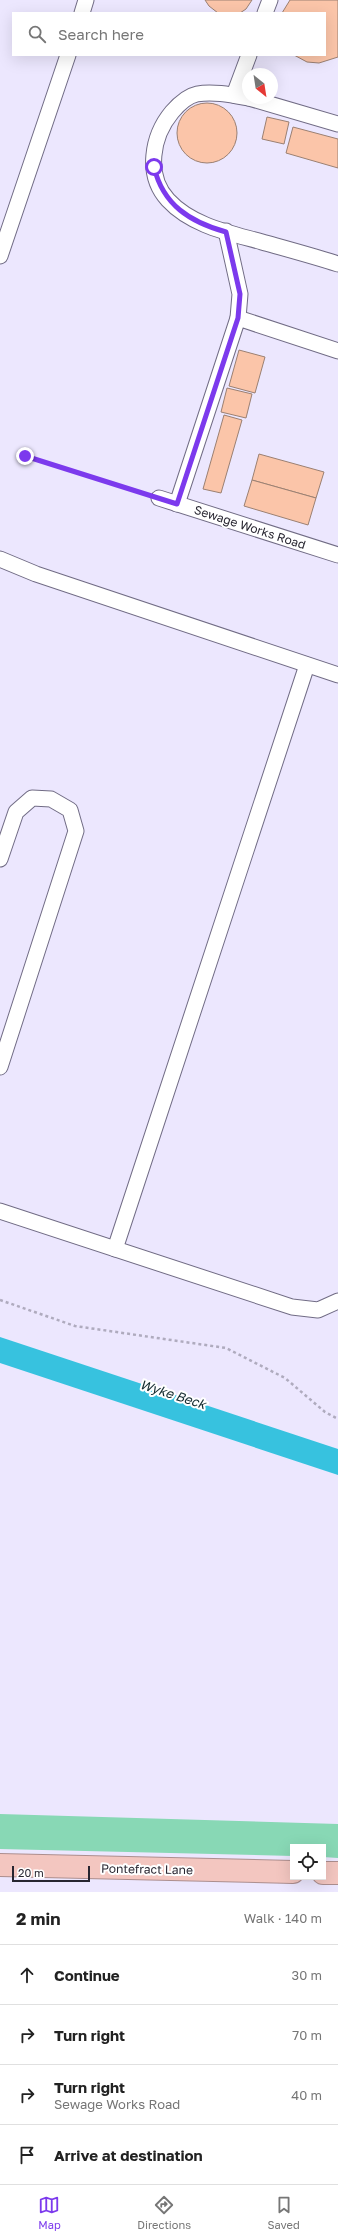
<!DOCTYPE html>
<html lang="en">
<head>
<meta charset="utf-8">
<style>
  body { margin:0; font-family:"Golos Text",sans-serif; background:#f2f2f2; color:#222 }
  .controls { position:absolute; right:12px; bottom:12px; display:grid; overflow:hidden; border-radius:0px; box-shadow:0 4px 16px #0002 }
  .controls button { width:36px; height:36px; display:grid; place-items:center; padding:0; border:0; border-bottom:1px solid #e0e0e0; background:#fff; color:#222; font:20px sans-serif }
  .compass { position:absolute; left:242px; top:68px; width:36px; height:36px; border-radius:50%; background:#fff; box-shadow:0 4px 16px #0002; rotate:150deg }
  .scale { position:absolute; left:12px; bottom:10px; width:78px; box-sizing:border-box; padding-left:4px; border:2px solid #272530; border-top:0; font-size:11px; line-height:14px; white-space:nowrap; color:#272530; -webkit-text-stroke:3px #fff; paint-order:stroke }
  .stop { position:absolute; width:12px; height:12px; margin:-9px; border:3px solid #7c3aed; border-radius:50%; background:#fff }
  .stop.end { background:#7c3aed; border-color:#fff; box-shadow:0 1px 4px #0008 }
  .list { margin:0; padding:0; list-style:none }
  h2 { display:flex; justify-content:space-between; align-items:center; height:52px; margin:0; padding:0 16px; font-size:17px }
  h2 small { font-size:13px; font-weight:400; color:#767676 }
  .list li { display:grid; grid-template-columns:26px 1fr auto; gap:12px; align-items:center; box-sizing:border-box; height:60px; padding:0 16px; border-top:1px solid #e0e0e0 }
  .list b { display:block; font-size:15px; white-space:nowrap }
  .list p { margin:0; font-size:13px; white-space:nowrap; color:#767676 }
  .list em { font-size:13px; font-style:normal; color:#767676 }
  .icon { flex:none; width:22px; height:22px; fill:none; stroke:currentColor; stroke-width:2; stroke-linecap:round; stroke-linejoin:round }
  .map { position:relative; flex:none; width:338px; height:1892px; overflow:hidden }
  .search { position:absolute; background:#fff; box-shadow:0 4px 16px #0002; left:12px; right:12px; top:12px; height:44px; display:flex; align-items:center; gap:10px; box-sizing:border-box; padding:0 14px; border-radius:0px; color:#767676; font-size:15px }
  .sheet { height:292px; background:#fff }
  nav { display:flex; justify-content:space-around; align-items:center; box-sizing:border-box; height:56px; border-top:1px solid #e0e0e0; background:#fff; font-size:11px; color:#767676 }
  nav a { display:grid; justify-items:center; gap:2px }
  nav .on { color:#7c3aed }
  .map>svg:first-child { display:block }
  .green { fill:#88d8b5 }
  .water { fill:#37c2df }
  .building { fill:#fbc5a9; stroke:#9b8072 }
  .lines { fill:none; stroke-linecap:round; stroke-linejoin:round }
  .lane-casing { stroke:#716c85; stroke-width:17 }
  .highway-casing { stroke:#ac8e8e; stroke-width:24 }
  .path { stroke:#afabbe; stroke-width:2.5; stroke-dasharray:3 3; stroke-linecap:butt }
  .lane { stroke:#fff; stroke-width:15 }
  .highway { stroke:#f3c6c0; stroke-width:22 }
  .route { stroke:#7c3aed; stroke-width:5 }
  .labels { text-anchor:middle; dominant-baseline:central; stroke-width:4; stroke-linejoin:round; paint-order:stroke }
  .street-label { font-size:12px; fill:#272530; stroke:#fff }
  .water-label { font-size:13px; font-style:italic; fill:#162d32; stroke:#fff }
</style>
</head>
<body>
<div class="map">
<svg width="338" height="1892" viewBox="0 0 338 1892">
  <rect width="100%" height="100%" fill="#ece7fe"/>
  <!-- green -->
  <polygon class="green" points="0,1814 338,1824 338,1858 323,1857 323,1847 293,1847 293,1856 0,1849"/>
  <!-- water -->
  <polygon class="water" points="0,1337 338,1449 338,1475 0,1363"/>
  <!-- building -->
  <g class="building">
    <polygon points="205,0 252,0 246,9 240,13 218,13 209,6"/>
    <polygon points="290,0 338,0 338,57 319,63 307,62 294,55 325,55 325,13 282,13"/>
    <circle cx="207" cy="133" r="30"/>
    <polygon points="267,117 289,122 284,144 262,139"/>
    <polygon points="293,127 338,139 338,168 286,153"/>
    <polygon points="239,350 265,357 255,393 229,386"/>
    <polygon points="227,388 252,394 246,418 221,412"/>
    <polygon points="224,415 242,420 221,493 203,489"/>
    <polygon points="259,454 324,472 316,498 252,480"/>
    <polygon points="252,480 316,498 308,525 244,506"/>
  </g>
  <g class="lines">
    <!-- lane casing -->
    <g class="lane-casing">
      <g id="lane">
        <polyline points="82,13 86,0"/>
        <polyline points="265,13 270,0"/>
        <polyline points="234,95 249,55"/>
        <path d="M 248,98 C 232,95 213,91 197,94 C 187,96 178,105 172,112 C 152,136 145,175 168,200 C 192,226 230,233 262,242 C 287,249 313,256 338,264"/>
        <polyline points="249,98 338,124"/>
        <polyline points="226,231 240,294 238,318"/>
        <polyline points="0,256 68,55"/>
        <polyline points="159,498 338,555"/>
        <polyline points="177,504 238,318 338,351"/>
        <polyline points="0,559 36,574 338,675"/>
        <polyline points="0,859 16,812 32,798 51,799 70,810 76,831 0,1067"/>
        <polyline points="0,1211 292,1307 318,1310 338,1301"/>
        <polyline points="115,1249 307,665"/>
      </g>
    </g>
    <!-- highway casing -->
    <g class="highway-casing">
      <g id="highway">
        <polyline points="0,1865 293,1872"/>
        <polyline points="323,1873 338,1873"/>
      </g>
    </g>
    <!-- path -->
    <g class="path">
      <polyline points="25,456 139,492"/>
      <polyline points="0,1300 75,1326 226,1348 285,1378 325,1412 338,1419"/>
    </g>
    <!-- lane -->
    <use href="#lane" class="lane"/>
    <!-- highway -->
    <use href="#highway" class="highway"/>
  </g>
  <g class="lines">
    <!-- route -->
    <path class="route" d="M 25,456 L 177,504 L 238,318 L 240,294 L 226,232 C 190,222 163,205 154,167"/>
  </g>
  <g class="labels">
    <!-- street labels -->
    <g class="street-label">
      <text transform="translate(250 527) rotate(18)">Sewage Works Road</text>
      <text transform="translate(147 1869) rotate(1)">Pontefract Lane</text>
    </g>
    <!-- water labels -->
    <g class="water-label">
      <text transform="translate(173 1394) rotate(18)">Wyke Beck</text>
    </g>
  </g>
</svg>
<div class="controls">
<button><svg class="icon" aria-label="locate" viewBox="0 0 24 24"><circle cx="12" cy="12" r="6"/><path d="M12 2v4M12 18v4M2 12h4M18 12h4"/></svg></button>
</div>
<svg class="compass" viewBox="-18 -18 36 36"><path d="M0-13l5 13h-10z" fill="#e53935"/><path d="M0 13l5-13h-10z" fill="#767676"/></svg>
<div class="scale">20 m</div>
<div class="stop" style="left:154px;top:167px"></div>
<div class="stop end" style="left:25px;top:456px"></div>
<div class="search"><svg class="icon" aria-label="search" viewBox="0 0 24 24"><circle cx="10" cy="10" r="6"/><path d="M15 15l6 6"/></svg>Search here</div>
</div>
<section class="sheet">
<h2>2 min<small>Walk · 140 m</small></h2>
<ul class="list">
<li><svg class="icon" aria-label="ahead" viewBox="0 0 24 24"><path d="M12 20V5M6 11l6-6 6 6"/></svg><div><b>Continue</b></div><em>30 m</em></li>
<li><svg class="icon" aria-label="right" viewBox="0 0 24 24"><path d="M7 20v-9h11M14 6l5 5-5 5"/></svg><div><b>Turn right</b></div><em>70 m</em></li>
<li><svg class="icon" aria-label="right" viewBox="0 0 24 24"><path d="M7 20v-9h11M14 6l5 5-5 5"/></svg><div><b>Turn right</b><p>Sewage Works Road</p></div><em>40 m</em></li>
<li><svg class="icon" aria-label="arrive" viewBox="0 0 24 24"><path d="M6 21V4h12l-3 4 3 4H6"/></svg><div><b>Arrive at destination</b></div></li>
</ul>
</section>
<nav>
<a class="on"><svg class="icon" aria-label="map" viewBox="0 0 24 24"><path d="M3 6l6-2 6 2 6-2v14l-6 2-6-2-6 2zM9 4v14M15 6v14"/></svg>Map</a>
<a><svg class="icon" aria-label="directions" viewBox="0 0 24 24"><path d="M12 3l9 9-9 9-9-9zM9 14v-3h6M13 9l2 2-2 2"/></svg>Directions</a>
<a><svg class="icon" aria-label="saved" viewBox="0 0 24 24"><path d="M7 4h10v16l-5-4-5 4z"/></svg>Saved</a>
</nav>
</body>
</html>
